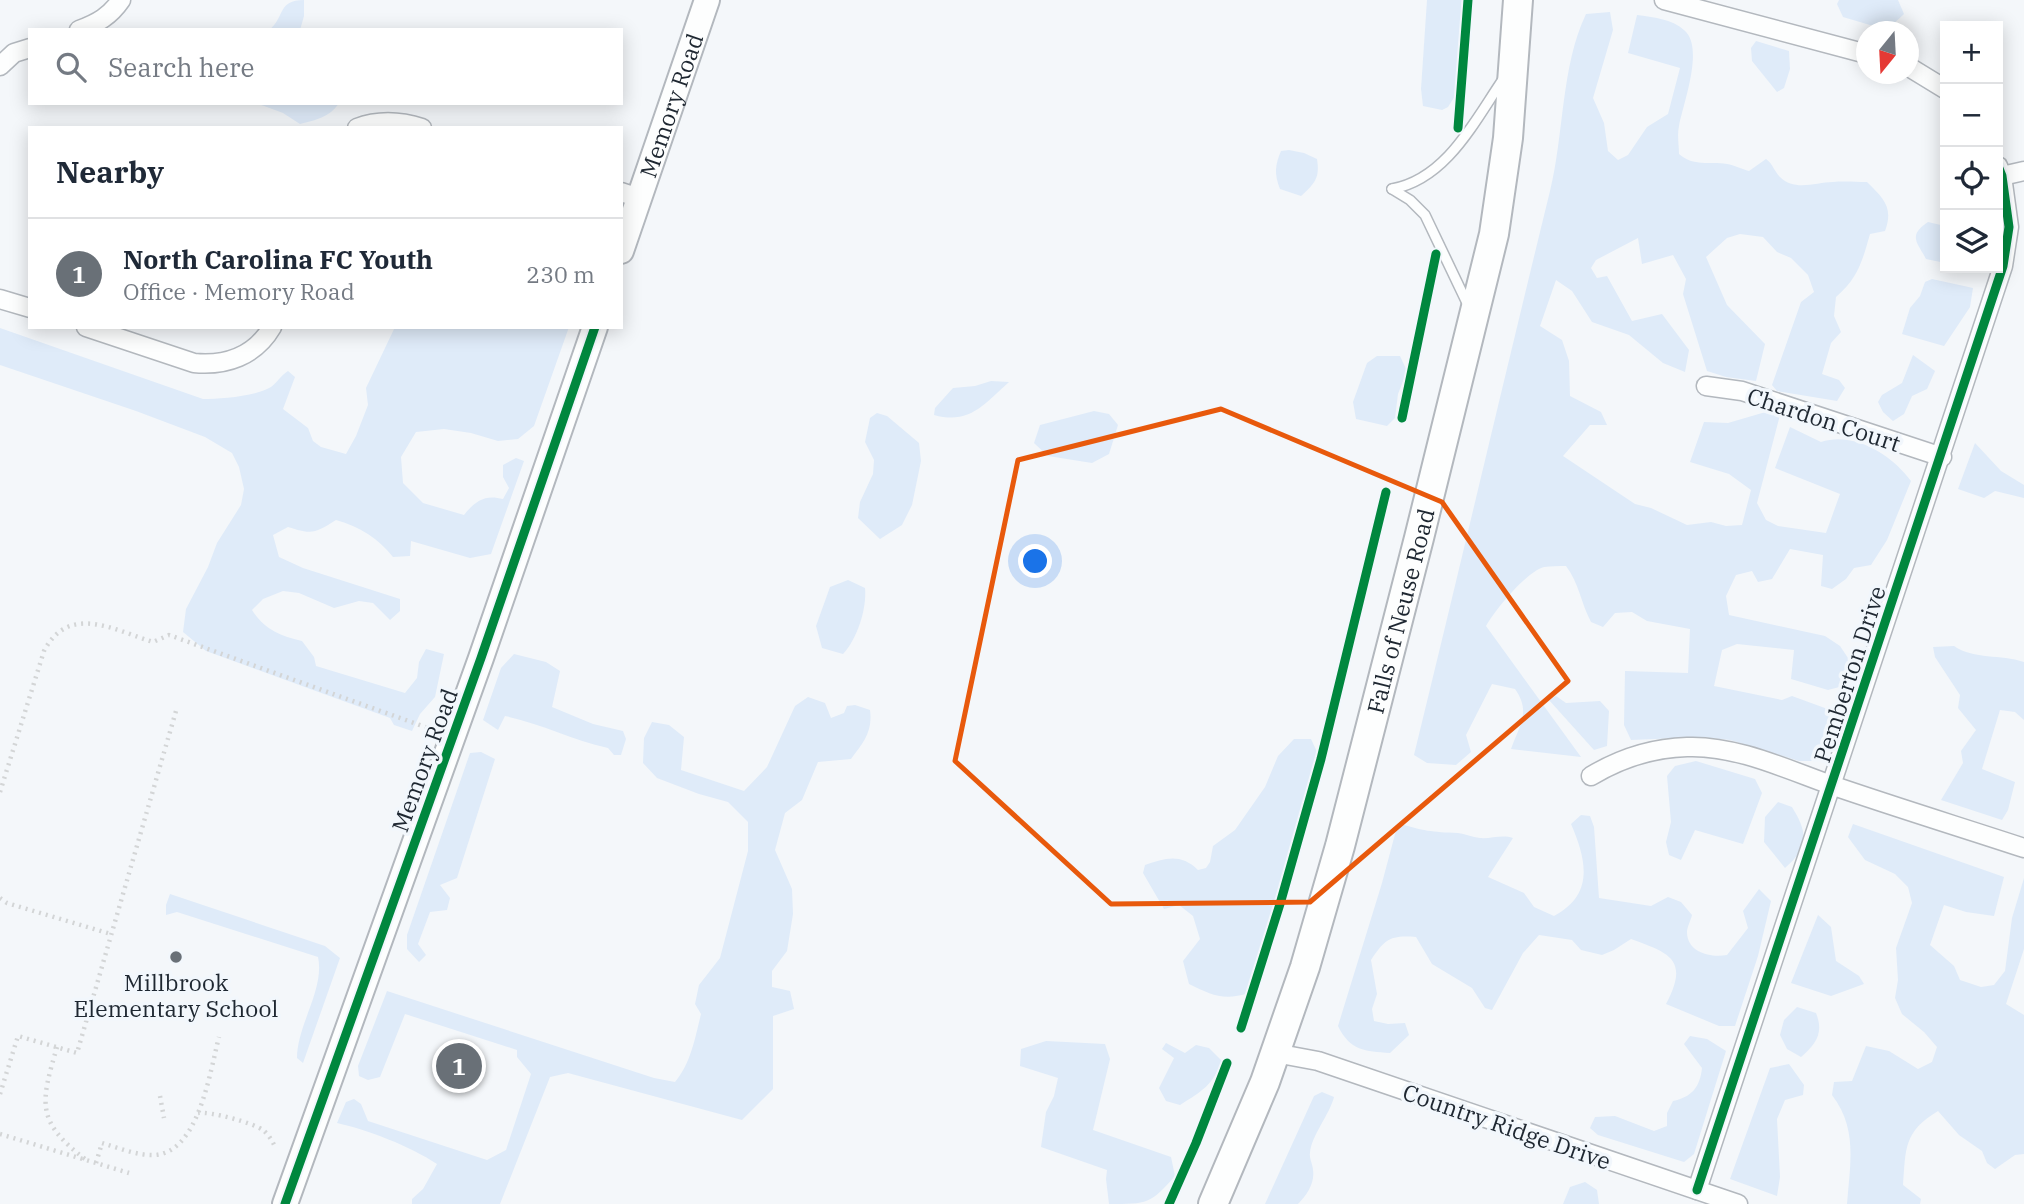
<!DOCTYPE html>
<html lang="en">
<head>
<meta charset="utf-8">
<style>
  body { margin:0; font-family:"IBM Plex Serif",serif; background:#f6f6f7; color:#1f2937 }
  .controls { position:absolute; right:21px; top:21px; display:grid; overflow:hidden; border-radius:0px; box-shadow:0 4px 18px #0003 }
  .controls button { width:63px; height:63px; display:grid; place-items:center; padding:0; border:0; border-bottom:2px solid #e0e1e3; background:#fff; color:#1f2937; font:35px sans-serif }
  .compass { position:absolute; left:1856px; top:21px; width:63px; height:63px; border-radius:50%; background:#fff; box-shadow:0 4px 18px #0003; rotate:198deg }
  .you { position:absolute; left:1036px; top:562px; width:24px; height:24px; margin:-18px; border:5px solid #fff; border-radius:50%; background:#1a73e8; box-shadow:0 0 0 10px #1a73e833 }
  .badge { display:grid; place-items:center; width:46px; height:46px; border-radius:50%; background:#697077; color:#fff; font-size:23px; font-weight:700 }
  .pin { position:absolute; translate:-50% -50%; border:4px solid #fff; box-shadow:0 2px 7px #0006 }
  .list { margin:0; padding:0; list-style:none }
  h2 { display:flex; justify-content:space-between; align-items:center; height:91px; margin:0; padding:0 28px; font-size:30px }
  h2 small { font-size:23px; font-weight:400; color:#747a83 }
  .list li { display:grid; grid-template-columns:46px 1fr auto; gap:21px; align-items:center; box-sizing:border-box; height:112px; padding:0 28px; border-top:2px solid #e0e1e3 }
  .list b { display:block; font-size:26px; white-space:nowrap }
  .list p { margin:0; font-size:23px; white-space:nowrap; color:#747a83 }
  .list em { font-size:23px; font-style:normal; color:#747a83 }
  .icon { flex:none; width:38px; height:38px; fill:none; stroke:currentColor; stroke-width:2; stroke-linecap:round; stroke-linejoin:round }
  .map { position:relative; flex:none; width:2024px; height:1204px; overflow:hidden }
  .search { position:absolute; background:#fff; box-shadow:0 4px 18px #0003; left:28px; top:28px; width:595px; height:77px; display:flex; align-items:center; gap:18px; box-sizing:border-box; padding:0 24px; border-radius:0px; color:#747a83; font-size:26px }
  .panel { position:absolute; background:#fff; box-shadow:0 4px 18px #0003; left:28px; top:126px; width:595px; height:203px; border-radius:0px }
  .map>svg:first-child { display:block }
  .green { fill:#dfebf9 }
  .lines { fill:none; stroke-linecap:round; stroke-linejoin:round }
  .lane-casing { stroke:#b3b8be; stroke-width:12 }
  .street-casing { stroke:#b3b8be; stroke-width:21 }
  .secondary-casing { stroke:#b3b8be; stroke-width:28 }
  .primary-casing { stroke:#b3b8be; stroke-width:32 }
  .path { stroke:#d3d5d6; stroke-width:4.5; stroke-dasharray:2 5; stroke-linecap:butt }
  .lane { stroke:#fdfefe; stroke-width:9 }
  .street { stroke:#fdfefe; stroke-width:18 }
  .secondary { stroke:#fdfefe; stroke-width:24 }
  .primary { stroke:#fdfefe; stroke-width:28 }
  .cycleway-casing { stroke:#f2f7fc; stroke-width:13 }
  .cycleway { stroke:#00873e; stroke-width:9 }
  .marked { fill:none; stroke:#e8590c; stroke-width:5; stroke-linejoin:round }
  .poi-dot { fill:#697077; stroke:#f2f7fc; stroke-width:2.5 }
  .labels { text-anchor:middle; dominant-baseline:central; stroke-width:7; stroke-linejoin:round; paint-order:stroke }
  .street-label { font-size:23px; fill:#1e2731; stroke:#f2f7fc }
  .poi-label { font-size:23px; fill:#1e2731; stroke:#f2f7fc }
</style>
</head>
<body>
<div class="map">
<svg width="2024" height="1204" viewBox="0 0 2024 1204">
  <rect width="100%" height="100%" fill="#f4f7fa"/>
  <!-- green -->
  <g class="green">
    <path d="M 304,0 L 304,16 L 300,30 L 269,30 C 285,18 277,0 304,0 Z"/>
    <polygon points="1427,0 1462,0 1455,96 1448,107 1442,110 1423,106 1421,89"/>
    <polygon points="1839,0 1898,0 1904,14 1891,26 1870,25 1843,17 1837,4"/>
    <path d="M 1610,12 L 1613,30 L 1593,98 L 1604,123 L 1608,151 L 1618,160 L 1628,155 L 1647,127 L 1668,114 L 1680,68 L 1628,53 L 1637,15 C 1653,17 1672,19 1684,30 C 1705,47 1683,104 1679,126 C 1677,135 1679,145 1679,154 C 1694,167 1709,161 1727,164 C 1734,165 1742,169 1749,171 L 1766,159 C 1773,164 1774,171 1780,177 C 1795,192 1816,182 1833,182 C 1844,181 1856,182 1867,182 C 1883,198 1894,207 1885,231 L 1870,234 C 1862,262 1858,278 1836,297 L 1834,316 L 1841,332 L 1831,343 L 1822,374 L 1839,380 L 1845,388 L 1837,401 L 1777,391 L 1772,385 L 1801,302 L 1814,292 L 1808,275 L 1791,258 L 1777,252 L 1763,237 L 1740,234 L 1727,238 L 1706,257 L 1727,305 L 1765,344 L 1756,381 L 1726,377 L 1707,371 L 1683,294 L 1686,279 L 1673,255 L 1642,264 L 1638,238 L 1596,260 L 1591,268 L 1597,278 L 1607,276 L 1632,321 L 1662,314 L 1689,350 L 1685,372 L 1663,363 L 1629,335 L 1592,322 L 1572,291 L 1556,280 L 1540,326 L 1562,340 L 1569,361 L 1570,396 L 1601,412 L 1607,425 L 1590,425 L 1563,456 L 1635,504 L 1651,508 L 1687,525 L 1711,522 L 1726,526 L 1742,525 L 1751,490 L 1729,474 L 1690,462 L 1704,422 L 1728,423 L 1769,411 L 1780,415 L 1757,503 L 1766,520 L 1778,526 L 1826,533 L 1840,494 L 1775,468 L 1790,427 L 1821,442 C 1854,431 1892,455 1911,481 L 1887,540 L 1871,565 L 1854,568 L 1846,579 L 1832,589 L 1821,586 L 1823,555 L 1790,549 L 1772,579 L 1758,582 L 1752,571 L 1736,575 L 1726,596 L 1729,615 L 1825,636 L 1840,646 L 1852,664 L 1847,685 L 1828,690 L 1791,679 L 1794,650 L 1737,644 L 1722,650 L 1714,686 L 1782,700 L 1792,696 L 1833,711 C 1836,731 1829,745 1817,761 L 1799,761 L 1730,740 L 1701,737 L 1631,740 L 1624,725 L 1625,671 L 1688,673 L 1690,629 L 1647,621 L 1632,612 L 1615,613 L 1603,627 L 1591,622 C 1581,603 1579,583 1566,566 C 1559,566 1551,566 1544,567 C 1526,572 1495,610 1486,626 L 1581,757 L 1511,749 C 1520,724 1531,712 1515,689 L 1492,684 L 1466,735 L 1471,752 L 1456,765 L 1427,763 L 1414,755 C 1460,567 1504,379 1550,191 C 1564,135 1561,66 1586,14 Z"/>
    <polygon points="1756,41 1789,51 1790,69 1784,88 1777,92 1752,61 1751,48"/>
    <path d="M 256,103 L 339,103 C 330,117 316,120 300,124 L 283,113 Z"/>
    <path d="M 1289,150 L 1304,153 L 1317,159 C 1320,178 1315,183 1301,196 L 1280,189 C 1274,174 1275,165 1281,151 Z"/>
    <path d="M 1928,222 L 1945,226 L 1945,263 L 1926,259 C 1918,243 1907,236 1928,222 Z"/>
    <polygon points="1932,279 1973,288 1970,307 1944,346 1902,334 1910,308 1920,296 1925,282"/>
    <path d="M 395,327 L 569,327 L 534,426 L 518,439 L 498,441 L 471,433 L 444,429 L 416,432 L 401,457 L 403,483 L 423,503 L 464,515 C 475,501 485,494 503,499 L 509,488 L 503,477 L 503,465 L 516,458 L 524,461 L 491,554 L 470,558 L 411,541 L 410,556 L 393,557 C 378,538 360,527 336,520 C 315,533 313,535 288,527 L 273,535 L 279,557 L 303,568 L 400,599 L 400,611 L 390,620 L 373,603 L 359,601 L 334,608 L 299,593 L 283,591 L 263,599 L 252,610 C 264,629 280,636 302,641 L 314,657 L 316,666 L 405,693 L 417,678 L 419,662 L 426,649 L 444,654 L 435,697 L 420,714 L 412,731 L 394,725 L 390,718 L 206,651 L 183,632 L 186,609 L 208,567 L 217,543 L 241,505 L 244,489 L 239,467 L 232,453 L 205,437 L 136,411 L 0,365 L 0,328 L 203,399 C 220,399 257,396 271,387 C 278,382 280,376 288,371 L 295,377 L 283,409 L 308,428 L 313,441 L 321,447 L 346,454 L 356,436 L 368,405 L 366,388 Z"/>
    <polygon points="1913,355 1935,371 1927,389 1912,396 1904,414 1893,421 1883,412 1878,402 1882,395 1902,383"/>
    <polygon points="1377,356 1400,356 1407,371 1398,394 1395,418 1387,426 1356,419 1353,402 1367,363"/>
    <path d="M 991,381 L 1009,382 C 984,404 970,425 934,415 L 935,408 L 953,388 L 975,386 Z"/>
    <polygon points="1094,411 1109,414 1118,425 1109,454 1092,463 1048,456 1034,443 1040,425"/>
    <polygon points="877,413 887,416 919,443 921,461 912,505 902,525 880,539 858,518 860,502 873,474 874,460 865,442 870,418"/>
    <polygon points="1975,443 2001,471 2024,485 2024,498 1995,491 1984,498 1958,489"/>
    <path d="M 848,580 L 865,588 C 867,609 857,639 843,654 L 822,648 L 816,626 L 830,587 Z"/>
    <path d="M 1954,646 C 1975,660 2000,654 2024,662 L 2024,720 L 2015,712 L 2000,710 L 1982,769 L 2015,782 L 2008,810 L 2002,820 L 1941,800 L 1963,763 L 1961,751 L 1976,730 L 1958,708 L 1960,695 L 1935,657 L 1933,647 Z"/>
    <path d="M 514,654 L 546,662 L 560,671 L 552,707 L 593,724 L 623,731 L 626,739 L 621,755 L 614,755 L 608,748 C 572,740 540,723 505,716 L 498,730 L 483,720 L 501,668 Z"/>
    <polygon points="1556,696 1566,703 1600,701 1609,711 1607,746 1594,750 1549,700"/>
    <path d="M 808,697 L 825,703 L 831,718 L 844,713 L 847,706 L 855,705 L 870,710 C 873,732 863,743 851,759 L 818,762 L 802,800 L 785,813 L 775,850 L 792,889 L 793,914 L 787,951 L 772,971 L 772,987 L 790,991 L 794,1009 L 773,1016 L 773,1089 L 742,1120 L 568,1073 L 550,1077 L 500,1204 L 412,1204 L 412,1199 L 423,1189 L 437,1164 C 410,1146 368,1130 337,1123 L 346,1102 L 354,1099 L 361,1104 L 368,1121 L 487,1160 L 506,1150 L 531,1074 L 517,1057 L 517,1050 L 405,1014 L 380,1077 L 368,1080 L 359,1076 L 358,1066 L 387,991 L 654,1078 L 675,1082 C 691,1063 695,1038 701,1014 L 695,1004 L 699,985 L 720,958 L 748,851 L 748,822 L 728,802 L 699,794 L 657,778 L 643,763 L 644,738 L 652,722 L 669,725 L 684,737 L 681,770 L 744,791 L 767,767 L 795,706 Z"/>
    <path d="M 1294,739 L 1311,739 L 1318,754 L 1279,900 L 1249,993 C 1223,1001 1212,995 1189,984 L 1183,961 L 1200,939 L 1193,916 L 1179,905 L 1164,909 L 1143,873 L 1145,865 C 1165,858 1181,853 1198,870 L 1206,868 L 1210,862 L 1213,846 L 1235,830 L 1265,787 L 1278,756 Z"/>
    <polygon points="481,752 495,759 457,878 440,885 450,898 447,910 430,912 418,944 426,955 419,962 407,949 407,935 470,753"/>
    <polygon points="1696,761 1755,779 1762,793 1743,844 1695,830 1681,860 1669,855 1666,842 1671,822 1667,776 1675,766"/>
    <path d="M 1778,802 L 1792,807 C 1808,833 1809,847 1785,868 L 1764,842 L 1765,817 Z"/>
    <path d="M 1581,815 L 1590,816 L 1594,827 L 1599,898 L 1651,906 L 1668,897 L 1681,902 L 1692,915 C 1691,920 1687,927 1687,932 C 1687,953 1712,958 1727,955 L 1748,928 L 1743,911 L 1759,889 L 1771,901 L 1758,956 L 1735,1026 L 1719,1026 L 1666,1004 C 1690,959 1669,953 1631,939 L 1614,950 L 1602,955 L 1581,950 L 1572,940 L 1539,935 L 1523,953 L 1492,1010 L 1485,1008 L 1472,988 L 1432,964 L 1416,937 C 1390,935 1385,939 1371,960 L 1377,994 L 1372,1009 L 1374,1021 L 1388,1024 L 1405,1023 L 1409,1035 L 1390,1053 C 1365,1051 1350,1051 1338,1026 L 1382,883 L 1398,823 C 1423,831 1432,832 1458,833 C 1465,834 1472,837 1480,838 C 1491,839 1502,834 1513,838 L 1488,877 L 1524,893 L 1534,907 L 1554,916 C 1594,895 1587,861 1571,824 Z"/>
    <path d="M 1853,824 L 2004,877 L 1994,916 L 1966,912 L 1944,905 L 1930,945 L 1954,966 L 1960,980 L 1981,987 L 1994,985 L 2005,971 L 2012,918 L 2024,878 L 2024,949 L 2006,1004 L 2024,1015 L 2024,1154 L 2015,1155 L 1995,1169 L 1987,1163 L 1982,1151 L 1959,1135 L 1938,1111 C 1903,1132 1906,1149 1903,1185 L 1921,1199 L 1920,1204 L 1847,1204 C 1850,1164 1858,1129 1832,1095 L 1834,1082 L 1852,1081 L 1866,1046 L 1889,1051 L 1918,1069 L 1932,1062 L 1937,1047 L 1924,1032 L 1902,1014 L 1895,998 L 1898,980 L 1896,948 L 1912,903 L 1908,887 L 1895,874 L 1865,860 L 1848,837 Z"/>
    <path d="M 170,894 L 325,946 L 340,958 L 303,1063 L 297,1058 C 297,1025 325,989 318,957 L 177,912 L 166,915 L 166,905 Z"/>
    <polygon points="1818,915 1831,927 1836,961 1859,976 1864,984 1831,996 1791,983"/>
    <path d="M 1797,1007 L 1816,1013 C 1824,1033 1816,1044 1801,1057 L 1787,1049 L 1780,1035 L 1784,1020 Z"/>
    <path d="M 1690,1036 L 1707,1039 L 1726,1051 L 1694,1154 L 1684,1162 L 1598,1135 L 1590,1128 L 1595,1117 L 1615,1116 L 1654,1131 L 1667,1126 L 1667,1113 L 1673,1101 C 1692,1097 1700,1087 1702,1068 L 1684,1044 Z"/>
    <path d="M 1046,1041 L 1105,1044 L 1110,1059 L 1093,1130 L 1171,1157 L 1175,1176 C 1150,1204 1148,1204 1109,1204 L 1106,1179 L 1107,1170 L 1041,1147 L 1046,1112 L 1054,1096 L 1058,1078 L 1020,1066 L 1021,1049 Z"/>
    <path d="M 1166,1043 L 1185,1053 L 1196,1045 L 1209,1048 L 1222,1061 C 1212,1086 1202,1091 1180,1105 L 1166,1101 L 1159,1088 L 1174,1058 L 1162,1049 Z"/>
    <polygon points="1789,1064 1804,1085 1803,1095 1785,1100 1777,1119 1780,1177 1777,1196 1730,1179 1770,1068"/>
    <path d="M 1322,1092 L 1334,1097 C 1330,1114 1311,1136 1310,1153 C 1309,1158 1313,1165 1313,1170 C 1315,1183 1307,1195 1298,1204 L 1265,1204 L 1314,1096 Z"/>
    <polygon points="1585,1182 1597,1190 1599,1204 1563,1204 1570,1187"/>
  </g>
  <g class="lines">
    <!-- lane casing -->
    <g class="lane-casing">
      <g id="lane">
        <path d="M 1392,189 C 1447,179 1475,120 1504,78"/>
        <polyline points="1392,189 1410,200 1425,215 1468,305"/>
      </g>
    </g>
    <!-- street casing -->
    <g class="street-casing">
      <g id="street">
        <polyline points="1664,0 1867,54"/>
        <path d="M 79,30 C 98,23 110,16 121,0"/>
        <polyline points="0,66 14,53 30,48"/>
        <polyline points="1909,67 1945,89"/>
        <path d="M 357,128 C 378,120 400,121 422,128"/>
        <polyline points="2002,176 2024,171"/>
        <polyline points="621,192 639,198"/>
        <polyline points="0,299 30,308"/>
        <path d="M 86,327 L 194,363 C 226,366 255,356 272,327"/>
        <polyline points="1706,386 1742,391 1942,457"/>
        <path d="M 1591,776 C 1621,758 1651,748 1687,747 C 1735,745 1786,769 1831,785 C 1895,807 1960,827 2024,848"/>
        <polyline points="1275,1053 1318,1061 1738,1204"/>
        <polyline points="1697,1190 2003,266 2009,227 2002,176 1998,166"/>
      </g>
    </g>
    <!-- secondary casing -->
    <g class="secondary-casing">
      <g id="secondary">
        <path id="s1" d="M 621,251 L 707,0"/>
        <polyline points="285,1204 481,658 595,327"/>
      </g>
    </g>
    <!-- primary casing -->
    <g class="primary-casing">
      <g id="primary">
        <path id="s2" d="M 1213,1204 L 1265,1082 L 1305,967 L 1340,846 L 1419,538 L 1494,234 L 1508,138 L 1518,0"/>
      </g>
    </g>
    <!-- path -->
    <g class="path">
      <path d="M 0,792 L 44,651 C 69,603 114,630 153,642 L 169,635 L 428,728"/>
      <polyline points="0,898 7,903 111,934"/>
      <path d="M 57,1047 C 41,1102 35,1121 85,1159"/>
      <polyline points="0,1094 18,1036 77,1053 176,711"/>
      <polyline points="160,1096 164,1118"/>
      <path d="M 198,1113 C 210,1111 253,1123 263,1130 C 269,1135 273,1142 276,1149"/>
      <polyline points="0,1134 129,1173"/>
      <path d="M 96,1163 L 102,1143 C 119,1148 138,1156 155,1155 C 199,1152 210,1071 219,1037"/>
    </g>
    <!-- lane -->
    <use href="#lane" class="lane"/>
    <!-- street -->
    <use href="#street" class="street"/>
    <!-- secondary -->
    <use href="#secondary" class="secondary"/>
    <!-- primary -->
    <use href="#primary" class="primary"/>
    <!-- cycleway casing -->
    <g class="cycleway-casing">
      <g id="cycleway">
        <polyline points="1458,128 1468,0"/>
        <polyline points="1402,418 1436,254"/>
        <polyline points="1241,1028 1280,904 1321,759 1386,492"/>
        <polyline points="1697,1190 2003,266 2009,227 2002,176 1998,166"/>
        <polyline points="285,1204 481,658 595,327"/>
        <polyline points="1169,1204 1196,1143 1227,1063"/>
      </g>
    </g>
    <!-- cycleway -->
    <use href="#cycleway" class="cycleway"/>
  </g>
  <!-- marked area -->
  <path class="marked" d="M 1221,409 L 1442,502 L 1568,681 L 1310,902 L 1111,904 L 955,761 L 1018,460 Z"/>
  <!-- markers -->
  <circle class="poi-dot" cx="176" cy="957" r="7"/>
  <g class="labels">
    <!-- street labels -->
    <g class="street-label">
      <text stroke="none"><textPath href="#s1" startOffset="154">Memory Road</textPath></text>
      <text transform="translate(1824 419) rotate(18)">Chardon Court</text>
      <text stroke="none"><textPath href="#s2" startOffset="623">Falls of Neuse Road</textPath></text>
      <text transform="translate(1849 674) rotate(-72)">Pemberton Drive</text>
      <text transform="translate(424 760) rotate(-70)">Memory Road</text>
      <text transform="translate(1507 1126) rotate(19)">Country Ridge Drive</text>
    </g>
    <!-- poi labels -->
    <g class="poi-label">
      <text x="176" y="982">Millbrook<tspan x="176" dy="26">Elementary School</tspan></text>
    </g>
  </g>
</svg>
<div class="controls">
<button>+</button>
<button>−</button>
<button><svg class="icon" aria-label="locate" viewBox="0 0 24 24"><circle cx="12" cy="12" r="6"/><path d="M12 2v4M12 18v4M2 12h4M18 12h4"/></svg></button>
<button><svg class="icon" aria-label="layers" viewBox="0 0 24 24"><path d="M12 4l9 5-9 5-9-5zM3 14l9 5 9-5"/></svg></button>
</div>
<svg class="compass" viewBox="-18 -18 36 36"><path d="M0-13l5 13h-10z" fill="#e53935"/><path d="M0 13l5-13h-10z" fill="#747a83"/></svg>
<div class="you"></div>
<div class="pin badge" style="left:459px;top:1066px">1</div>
<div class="search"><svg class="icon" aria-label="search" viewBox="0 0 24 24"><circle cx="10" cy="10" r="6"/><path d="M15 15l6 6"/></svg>Search here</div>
<section class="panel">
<h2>Nearby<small></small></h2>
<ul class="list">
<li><span class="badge">1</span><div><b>North Carolina FC Youth</b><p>Office · Memory Road</p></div><em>230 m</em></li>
</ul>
</section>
</div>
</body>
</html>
